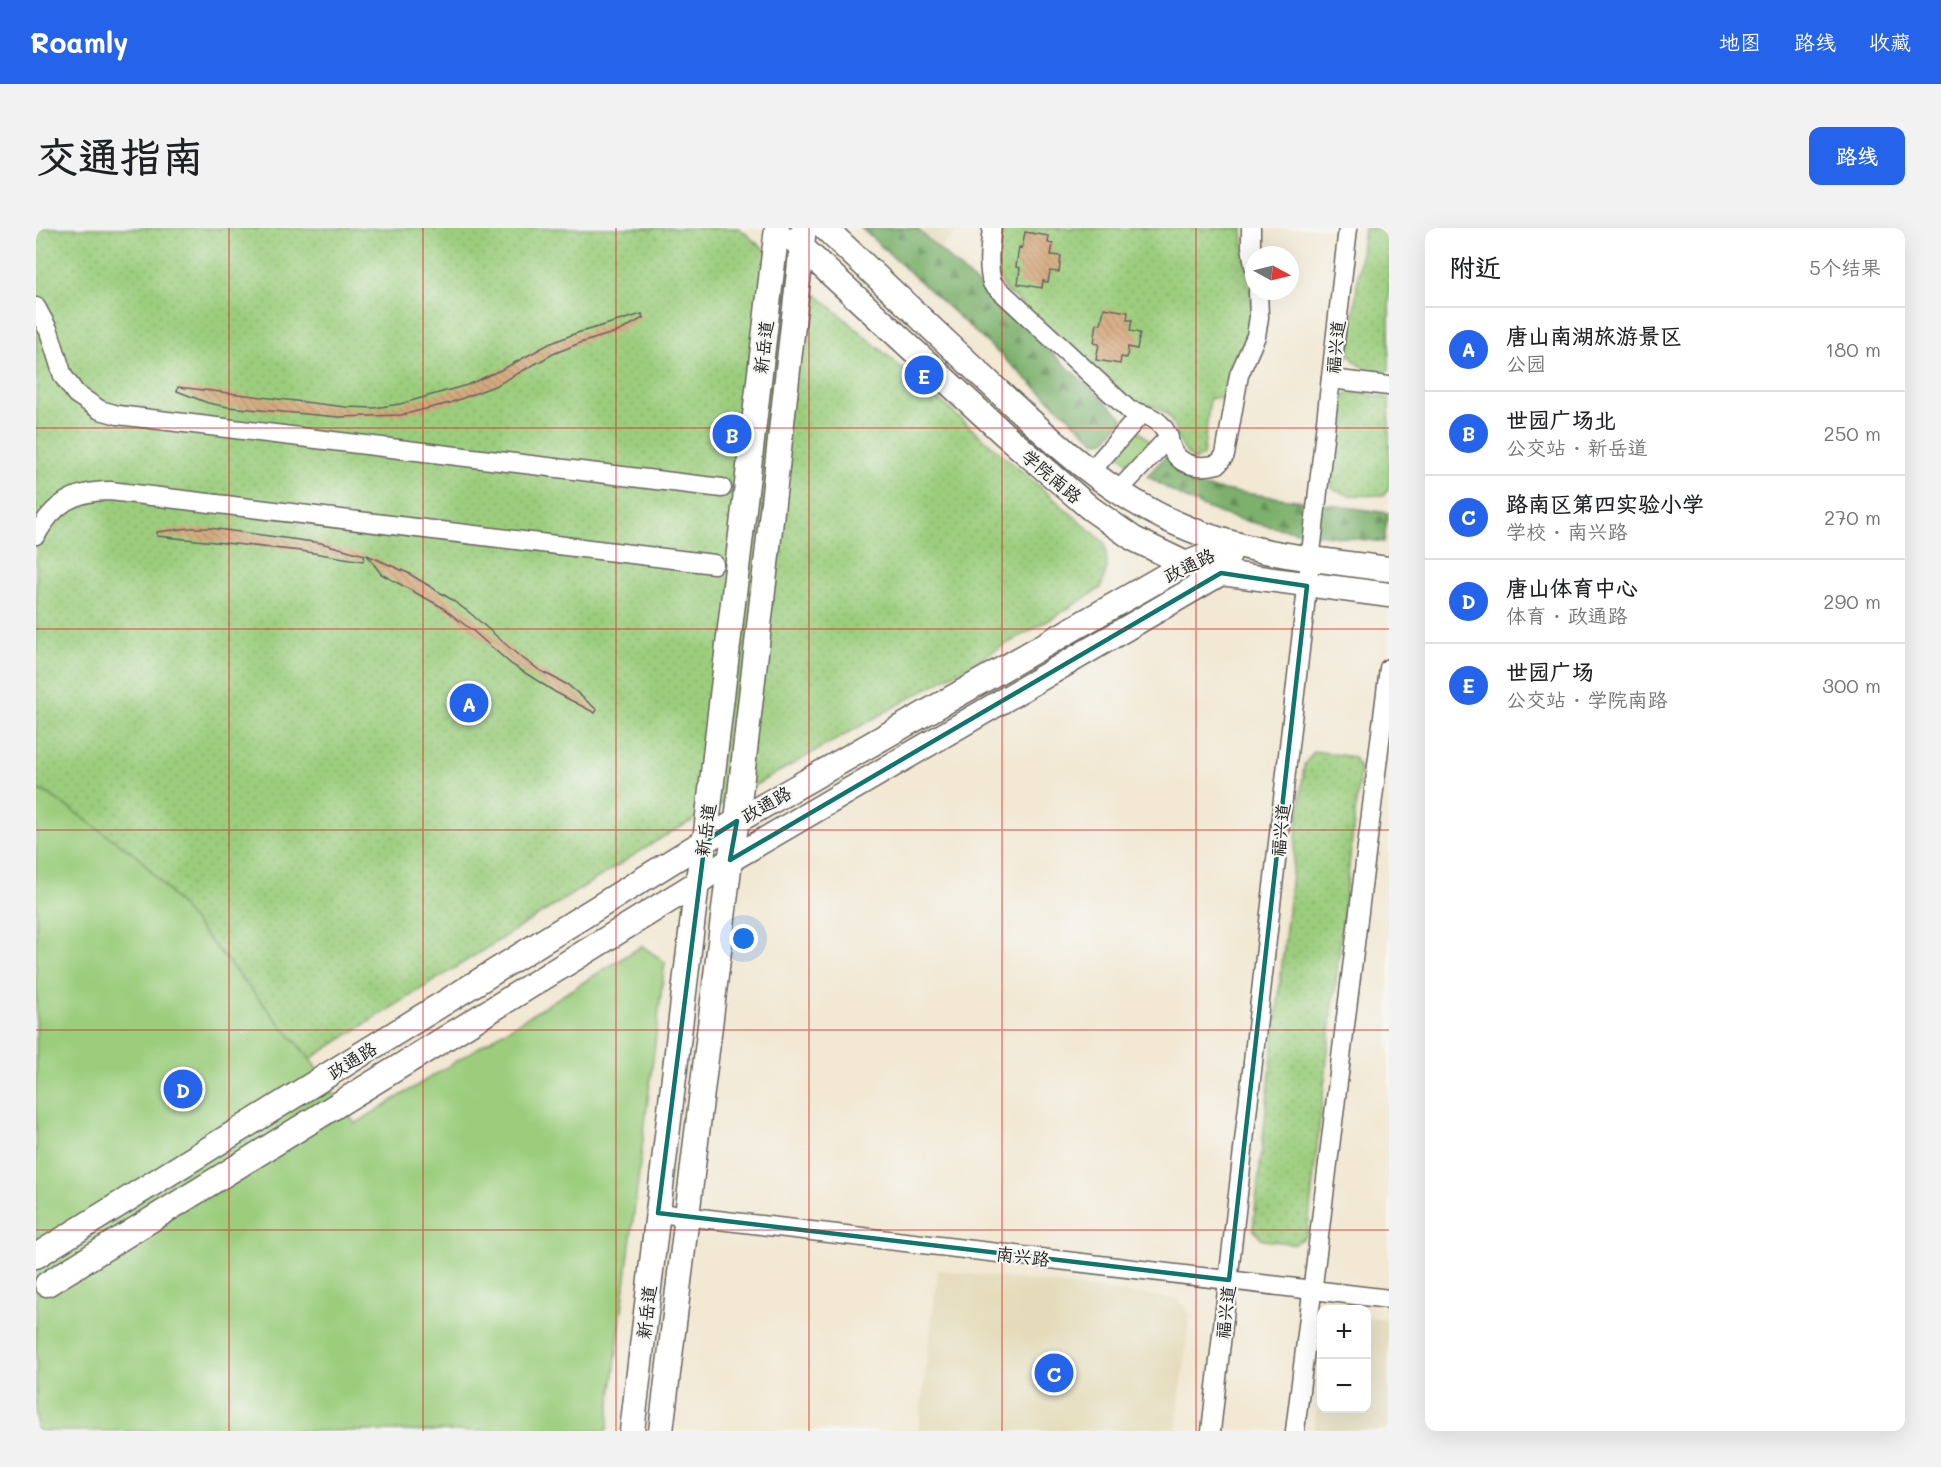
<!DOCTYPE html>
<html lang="zh">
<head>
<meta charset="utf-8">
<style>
  body { margin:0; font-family:Mali,"LXGW WenKai TC",sans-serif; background:#f2f2f2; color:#202124 }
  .controls { position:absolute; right:18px; bottom:18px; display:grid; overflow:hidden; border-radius:12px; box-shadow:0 6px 24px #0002 }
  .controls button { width:54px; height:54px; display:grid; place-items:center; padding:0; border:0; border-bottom:2px solid #e0e0e0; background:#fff; color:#202124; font:30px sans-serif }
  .compass { position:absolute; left:1209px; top:18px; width:54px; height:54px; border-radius:50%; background:#fff; box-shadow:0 6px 24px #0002; rotate:97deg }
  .you { position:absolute; left:708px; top:711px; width:21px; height:21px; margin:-15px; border:4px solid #fff; border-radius:50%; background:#1a73e8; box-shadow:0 0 0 9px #1a73e833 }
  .badge { display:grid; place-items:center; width:39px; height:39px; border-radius:50%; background:#2563eb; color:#fff; font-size:20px; font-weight:700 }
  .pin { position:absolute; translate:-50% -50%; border:3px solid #fff; box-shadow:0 2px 6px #0006 }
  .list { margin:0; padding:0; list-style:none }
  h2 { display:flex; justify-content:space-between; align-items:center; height:78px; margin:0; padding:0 24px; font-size:26px }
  h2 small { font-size:20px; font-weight:400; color:#757577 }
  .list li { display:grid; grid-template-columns:39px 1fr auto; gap:18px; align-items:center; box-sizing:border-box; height:84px; padding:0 24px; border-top:2px solid #e0e0e0 }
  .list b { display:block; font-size:22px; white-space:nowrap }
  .list p { margin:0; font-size:20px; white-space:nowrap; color:#757577 }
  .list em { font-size:20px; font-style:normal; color:#757577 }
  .map { position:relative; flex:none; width:1353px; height:1203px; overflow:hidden; border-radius:12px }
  header { display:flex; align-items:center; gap:36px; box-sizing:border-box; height:84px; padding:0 30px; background:#2563eb; color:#fff }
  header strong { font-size:28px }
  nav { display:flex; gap:33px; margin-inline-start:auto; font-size:21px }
  .intro { display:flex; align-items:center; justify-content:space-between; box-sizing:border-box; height:144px; padding:0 36px }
  h1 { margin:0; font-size:42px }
  .button { padding:15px 27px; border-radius:12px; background:#2563eb; color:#fff; font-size:21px; font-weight:700 }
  main { display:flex; gap:36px; padding:0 36px }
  aside { flex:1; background:#fff; border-radius:12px; box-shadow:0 6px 24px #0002 }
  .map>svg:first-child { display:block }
  .built { fill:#e4dbba }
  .grass { fill:#9bcd7d; stroke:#5c744c; stroke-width:1.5 }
  .forest { fill:url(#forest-firs); stroke:#4c6644; stroke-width:1.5 }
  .park { fill:url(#park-dots); stroke:#5c744c; stroke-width:1.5 }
  .building { fill:url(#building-back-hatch) }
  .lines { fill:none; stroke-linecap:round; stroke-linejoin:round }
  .minor-casing { stroke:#67635c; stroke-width:21 }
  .major-casing { stroke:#67635c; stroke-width:27 }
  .minor { stroke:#fff; stroke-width:18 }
  .major { stroke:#fff; stroke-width:24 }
  .marked { fill:none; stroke:#0f766e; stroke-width:4.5; stroke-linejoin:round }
  .grid { fill:none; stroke:#d62828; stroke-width:1.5; stroke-opacity:0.55 }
  .labels { text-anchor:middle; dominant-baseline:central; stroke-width:4.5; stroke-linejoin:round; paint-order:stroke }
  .street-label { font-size:18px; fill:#1c1c1c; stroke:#f6f6f2 }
</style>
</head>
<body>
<header>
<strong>Roamly</strong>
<nav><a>地图</a><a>路线</a><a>收藏</a></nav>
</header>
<div class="intro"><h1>交通指南</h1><a class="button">路线</a></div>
<main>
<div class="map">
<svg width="1353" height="1203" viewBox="0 0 1353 1203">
  <defs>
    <pattern id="forest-firs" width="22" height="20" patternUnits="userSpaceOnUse" patternTransform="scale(1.5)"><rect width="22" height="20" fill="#7cb06c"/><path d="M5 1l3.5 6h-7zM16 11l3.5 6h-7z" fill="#658e58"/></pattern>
    <pattern id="park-dots" width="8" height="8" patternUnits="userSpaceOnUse" patternTransform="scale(1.5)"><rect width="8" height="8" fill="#9bcd7d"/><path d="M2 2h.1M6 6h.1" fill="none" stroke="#85af6b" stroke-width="1.8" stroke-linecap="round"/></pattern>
    <pattern id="building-back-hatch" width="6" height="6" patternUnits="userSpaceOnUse" patternTransform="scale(1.5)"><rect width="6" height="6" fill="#d6aa7f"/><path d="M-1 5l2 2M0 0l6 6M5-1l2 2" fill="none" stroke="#ad8a67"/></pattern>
  </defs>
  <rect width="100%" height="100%" fill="#f6f6f2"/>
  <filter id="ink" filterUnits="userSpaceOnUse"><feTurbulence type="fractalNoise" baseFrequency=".0167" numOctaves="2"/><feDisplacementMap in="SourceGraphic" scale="12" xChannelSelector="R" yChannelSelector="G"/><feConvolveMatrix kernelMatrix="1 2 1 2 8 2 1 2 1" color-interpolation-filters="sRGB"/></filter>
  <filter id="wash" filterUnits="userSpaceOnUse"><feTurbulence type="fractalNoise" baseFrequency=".008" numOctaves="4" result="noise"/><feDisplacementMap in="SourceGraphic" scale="24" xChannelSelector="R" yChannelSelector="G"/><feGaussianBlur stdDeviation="1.35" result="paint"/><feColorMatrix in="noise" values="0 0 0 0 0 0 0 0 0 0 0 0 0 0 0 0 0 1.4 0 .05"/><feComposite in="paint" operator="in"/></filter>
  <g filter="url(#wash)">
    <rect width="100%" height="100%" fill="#f2e8d3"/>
    <!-- built -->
    <g class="built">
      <polygon points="880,0 925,0 903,22"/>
      <polygon points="902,1042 1143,1071 1154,1086 1140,1203 882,1203"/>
      <polygon points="1331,1089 1353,1092 1353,1203 1278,1203 1285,1145 1286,1180 1330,1180"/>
    </g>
    <!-- grass -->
    <g class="grass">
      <polygon points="1099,200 1118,217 1101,235 1092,235 1083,226 1083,218"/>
      <polygon points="0,561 13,566 105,631 274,831 319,896 606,718 629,734 571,1203 0,1203"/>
    </g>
    <!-- forest -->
    <g class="forest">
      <polygon points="825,0 880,0 1088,191 1069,212 1060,214"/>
      <path d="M 1130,228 L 1166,259 L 1352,285 L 1348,314 C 1288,307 1220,302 1163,277 C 1145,270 1128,258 1111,248 Z"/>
    </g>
    <!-- park -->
    <g class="park">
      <polygon points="0,0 703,0 1069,315 1071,339 1065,360 1020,388 627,609 274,831 105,631 13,566 0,561"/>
      <path d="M 966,0 L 1207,0 L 1207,17 L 1216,74 L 1213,114 L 1189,171 L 1174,170 L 1167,228 L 1158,232 C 1128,209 1152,179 1100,176 L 968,61 L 960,41 Z"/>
      <path d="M 1328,0 L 1353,0 L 1353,143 C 1336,145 1321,140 1313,125 Z"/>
      <path d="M 1311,165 L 1327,165 L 1353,170 L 1353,260 L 1348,267 C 1332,267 1305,271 1294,257 L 1306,171 Z"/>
      <polygon points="1278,523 1317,529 1324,541 1271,1007 1259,1016 1227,1012 1217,1001 1268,537"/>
    </g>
    <g id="blocks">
      <!-- building -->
      <g class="building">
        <polygon points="989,4 1013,8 1012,15 1017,16 1015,27 1025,28 1023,44 1014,43 1012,54 1007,53 1006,60 982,56 984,40 980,39 983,19 986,20"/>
        <polygon points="1068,80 1092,84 1091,92 1096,92 1094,103 1104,105 1101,121 1092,119 1091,130 1085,129 1084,136 1060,132 1063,116 1058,115 1061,95 1065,96"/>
        <polygon points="606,86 607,90 584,103 544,115 517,126 461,157 414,175 365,187 303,189 192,179 172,175 141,163 142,159 310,179 338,180 364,176 431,157 469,140 513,116 538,106"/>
        <polygon points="154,300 174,300 285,315 329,327 327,333 265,323 121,308 121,304"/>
        <polygon points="331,327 372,345 413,370 434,385 482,427 505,443 532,457 561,482 559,485 519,464 475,436 437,403 404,378 345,346"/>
      </g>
    </g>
  </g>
  <g filter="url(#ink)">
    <use href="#blocks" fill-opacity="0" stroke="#67635c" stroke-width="1.5"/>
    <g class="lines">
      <!-- minor casing -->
      <g class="minor-casing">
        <g id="minor">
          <path d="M 956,0 C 954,19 951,36 956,55 L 1093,182 C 1106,186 1118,188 1127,199 C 1133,206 1133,217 1138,225 C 1149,240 1166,240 1182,236 L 1189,227 L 1203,147 L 1220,108 L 1223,89 L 1222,63"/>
          <polyline points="1215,0 1215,18 1218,38"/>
          <polyline points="0,79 13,103 27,148 40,166 64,182 82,187 686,260"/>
          <polyline points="1295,151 1353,158"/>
          <polyline points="1055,243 1105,186"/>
          <polyline points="1081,264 1133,209"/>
          <path d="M 0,307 C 18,276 37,263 74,263 L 678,336"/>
          <polyline points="622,985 1353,1071"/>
          <polyline points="1175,1203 1312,0"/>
          <polyline points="1259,1203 1353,440"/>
        </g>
      </g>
      <!-- major casing -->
      <g class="major-casing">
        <g id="major">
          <path d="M 789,0 C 840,48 891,96 942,144 C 1003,201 1066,264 1144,297 C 1210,326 1283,332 1353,341"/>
          <polyline points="758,12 968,206 1054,280 1098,311 1150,336 1185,345 1353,367"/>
          <polyline points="0,1028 701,593 1150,336 1197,317"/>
          <polyline points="11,1056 661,655 694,632 1185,345 1197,317"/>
          <polyline points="596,1203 661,655 669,613 741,0"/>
          <polyline points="625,1203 694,632 701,593 768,0"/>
        </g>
      </g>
      <!-- minor -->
      <use href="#minor" class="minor"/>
      <!-- major -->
      <use href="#major" class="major"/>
    </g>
  </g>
  <!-- marked area -->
  <path class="marked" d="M 1185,345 L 1271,358 L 1193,1052 L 622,985 L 669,613 L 701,593 L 694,632 Z"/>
  <!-- grid -->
  <path class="grid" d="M 193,0 L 193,1203M 387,0 L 387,1203M 580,0 L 580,1203M 773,0 L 773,1203M 966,0 L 966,1203M 1160,0 L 1160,1203M 0,200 L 1353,200M 0,401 L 1353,401M 0,602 L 1353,602M 0,802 L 1353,802M 0,1002 L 1353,1002"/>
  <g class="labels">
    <!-- street labels -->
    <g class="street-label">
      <text transform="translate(727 119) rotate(-83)">新岳道</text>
      <text transform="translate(1299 119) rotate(-84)">福兴道</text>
      <text transform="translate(1016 248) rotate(40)">学院南路</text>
      <text transform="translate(1153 337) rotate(-26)">政通路</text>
      <text transform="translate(730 576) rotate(-30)">政通路</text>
      <text transform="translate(669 602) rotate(-82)">新岳道</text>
      <text transform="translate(1244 602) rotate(-84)">福兴道</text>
      <text transform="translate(316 832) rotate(-32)">政通路</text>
      <text transform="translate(987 1028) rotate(7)">南兴路</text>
      <text transform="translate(610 1084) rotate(-83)">新岳道</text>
      <text transform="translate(1189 1084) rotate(-83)">福兴道</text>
    </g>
  </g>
</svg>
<div class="controls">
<button>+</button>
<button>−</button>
</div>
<svg class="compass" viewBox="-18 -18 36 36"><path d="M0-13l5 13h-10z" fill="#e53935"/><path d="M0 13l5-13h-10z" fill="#757577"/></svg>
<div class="you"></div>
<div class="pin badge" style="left:433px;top:475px">A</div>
<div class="pin badge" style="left:696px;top:206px">B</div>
<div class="pin badge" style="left:1018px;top:1145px">C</div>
<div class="pin badge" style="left:147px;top:861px">D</div>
<div class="pin badge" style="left:888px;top:147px">E</div>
</div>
<aside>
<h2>附近<small>5个结果</small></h2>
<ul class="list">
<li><span class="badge">A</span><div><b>唐山南湖旅游景区</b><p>公园</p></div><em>180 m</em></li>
<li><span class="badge">B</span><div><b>世园广场北</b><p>公交站 · 新岳道</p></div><em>250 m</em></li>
<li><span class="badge">C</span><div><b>路南区第四实验小学</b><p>学校 · 南兴路</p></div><em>270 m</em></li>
<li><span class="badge">D</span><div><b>唐山体育中心</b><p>体育 · 政通路</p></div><em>290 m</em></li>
<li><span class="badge">E</span><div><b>世园广场</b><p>公交站 · 学院南路</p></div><em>300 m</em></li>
</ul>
</aside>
</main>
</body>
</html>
